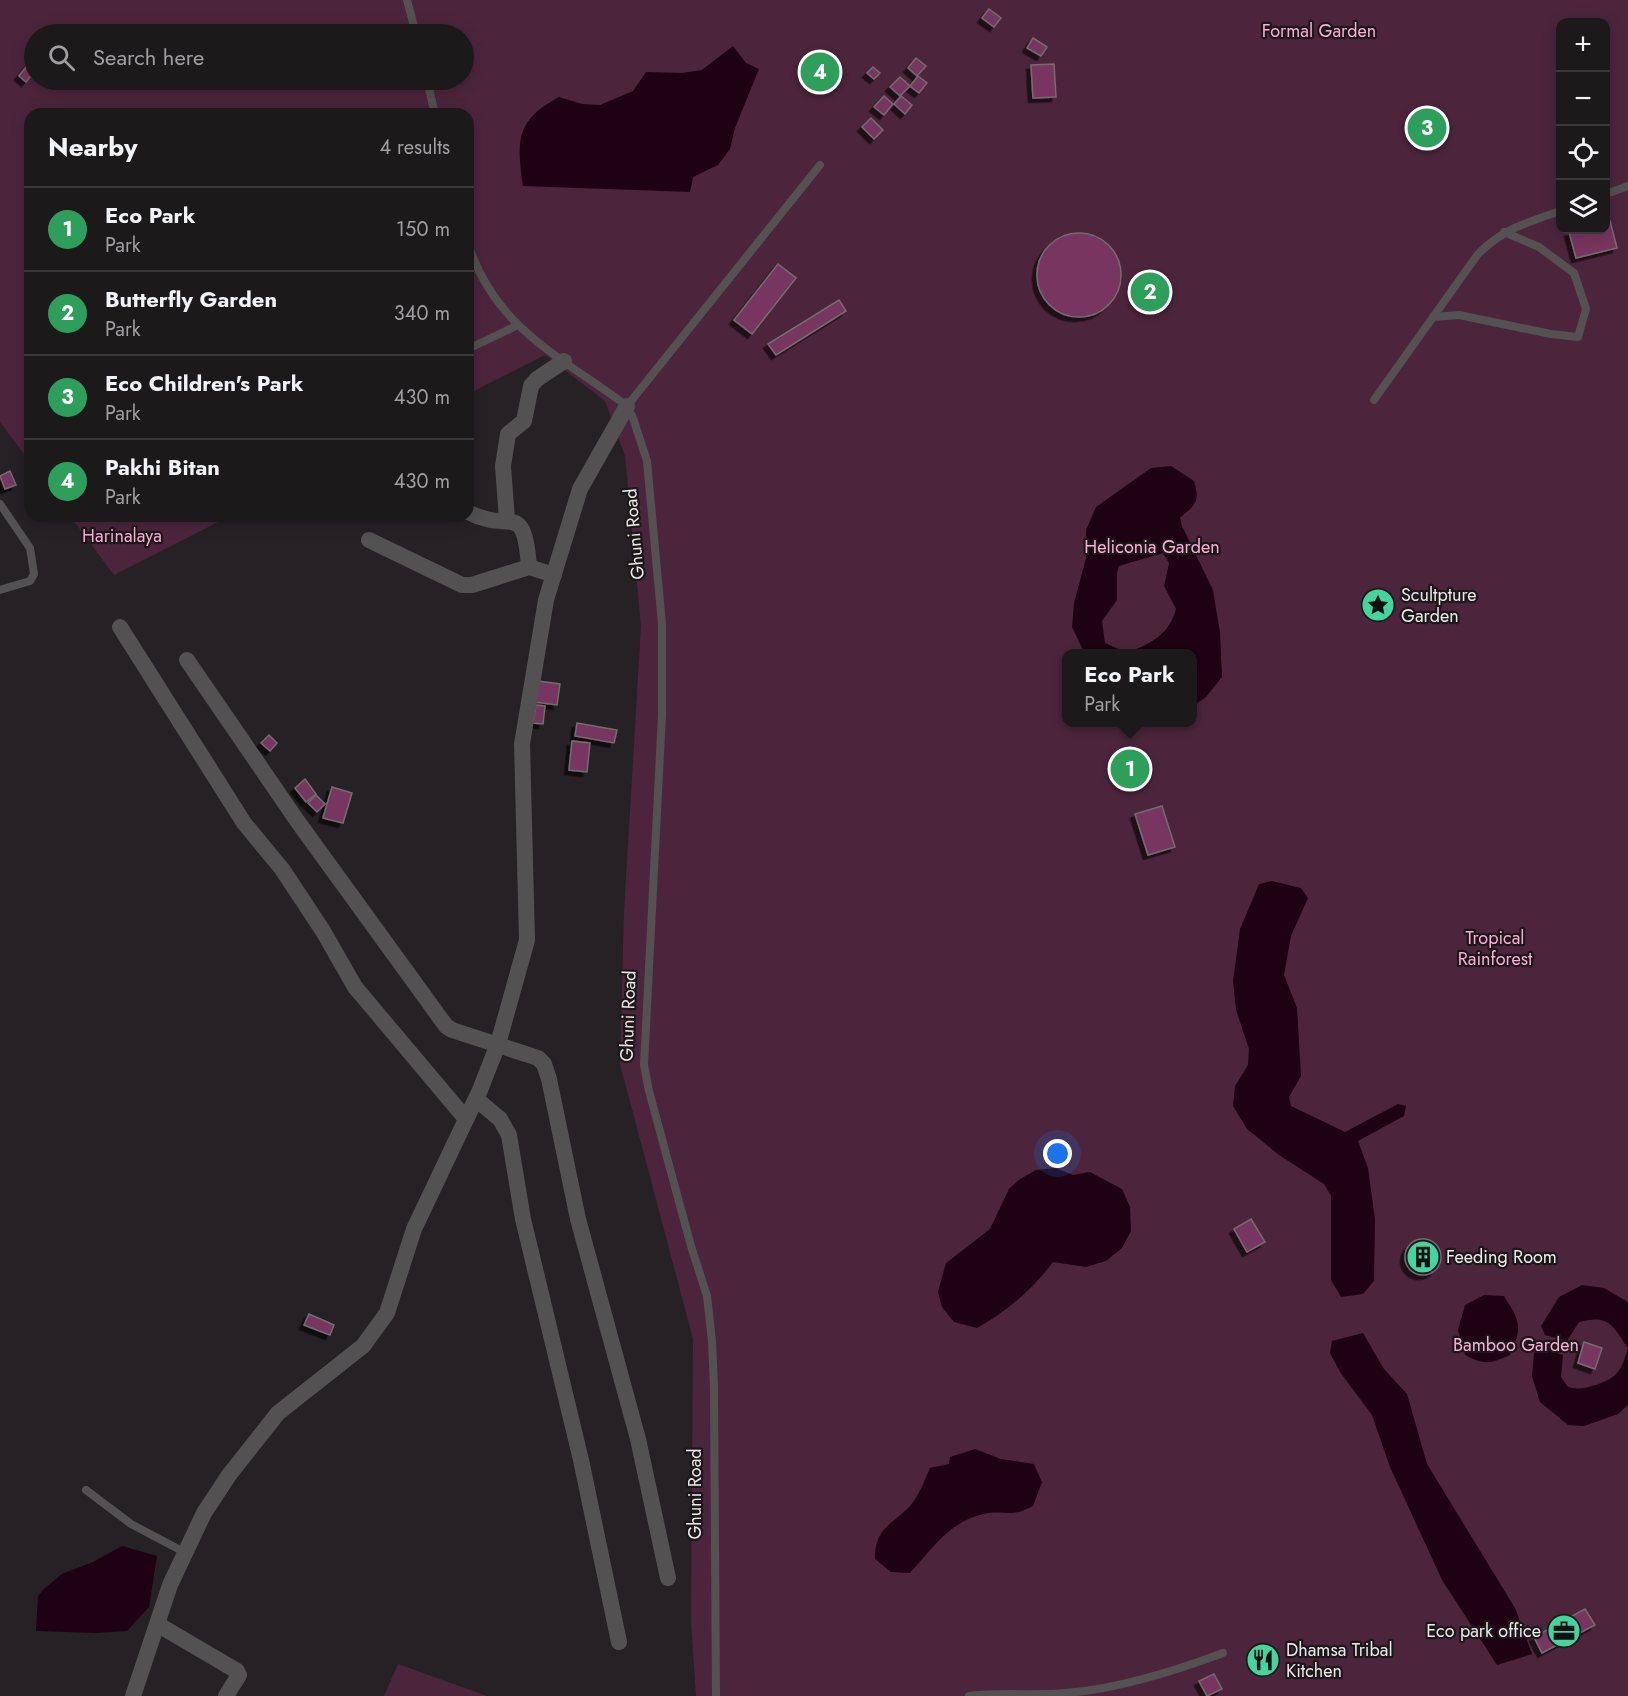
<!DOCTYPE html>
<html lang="en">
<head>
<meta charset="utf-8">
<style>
  body { margin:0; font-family:Jost,sans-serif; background:#292628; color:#f1f3f6 }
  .controls { position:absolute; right:18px; top:18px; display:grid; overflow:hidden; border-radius:12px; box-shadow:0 3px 15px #0003 }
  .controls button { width:54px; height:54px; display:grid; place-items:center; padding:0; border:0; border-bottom:2px solid #3a383a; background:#1c191b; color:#f1f3f6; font:30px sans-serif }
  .you { position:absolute; left:1058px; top:1154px; width:21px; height:21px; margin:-15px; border:4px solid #fff; border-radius:50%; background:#1a73e8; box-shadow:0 0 0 9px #1a73e833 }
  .badge { display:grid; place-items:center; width:39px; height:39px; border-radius:50%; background:#44d49f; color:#fff; font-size:20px; font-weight:700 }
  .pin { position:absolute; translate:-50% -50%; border:3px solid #fff; box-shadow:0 2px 6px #0006 }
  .popup { position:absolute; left:1062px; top:649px; width:135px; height:78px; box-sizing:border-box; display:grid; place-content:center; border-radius:12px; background:#1c191b; filter:drop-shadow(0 2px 4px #0005); font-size:20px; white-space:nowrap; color:#a0a0a3 }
  .popup b { font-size:22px; color:#f1f3f6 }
  .popup::after { content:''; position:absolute; left:50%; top:100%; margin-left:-12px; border:12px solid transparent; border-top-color:#1c191b }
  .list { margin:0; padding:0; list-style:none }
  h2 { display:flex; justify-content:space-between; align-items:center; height:78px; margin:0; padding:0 24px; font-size:26px }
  h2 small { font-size:20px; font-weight:400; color:#a0a0a3 }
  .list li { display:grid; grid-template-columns:39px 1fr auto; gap:18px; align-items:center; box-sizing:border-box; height:84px; padding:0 24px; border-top:2px solid #3a383a }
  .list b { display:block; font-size:22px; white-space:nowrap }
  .list p { margin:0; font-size:20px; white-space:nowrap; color:#a0a0a3 }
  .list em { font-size:20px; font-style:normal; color:#a0a0a3 }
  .icon { flex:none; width:33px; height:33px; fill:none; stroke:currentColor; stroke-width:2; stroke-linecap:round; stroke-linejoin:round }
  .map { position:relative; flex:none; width:1628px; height:1696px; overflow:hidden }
  .search { position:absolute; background:#1c191b; box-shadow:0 3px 15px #0003; left:24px; top:24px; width:450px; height:66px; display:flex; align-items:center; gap:15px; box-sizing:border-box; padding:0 21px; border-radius:33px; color:#a0a0a3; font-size:22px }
  .panel { position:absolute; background:#1c191b; box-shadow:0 3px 15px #0003; left:24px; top:108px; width:450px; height:414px; border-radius:18px }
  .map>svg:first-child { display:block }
  .green { fill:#4c253c; fill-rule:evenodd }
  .water { fill:#1f0114; fill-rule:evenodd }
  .building { fill:#78345e; stroke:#736d70; stroke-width:1.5; filter:url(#shadow) }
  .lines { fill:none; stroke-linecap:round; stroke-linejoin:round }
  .lane { stroke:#545152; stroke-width:8 }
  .street { stroke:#545152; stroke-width:16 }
  .labels { text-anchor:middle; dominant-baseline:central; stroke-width:4.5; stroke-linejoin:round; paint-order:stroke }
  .park-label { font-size:18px; fill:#feaddb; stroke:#1c181a }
  .street-label { font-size:18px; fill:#ece9ea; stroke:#1c181a }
  .poi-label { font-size:18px; fill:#ece9ea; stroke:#1c181a; text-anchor:start }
</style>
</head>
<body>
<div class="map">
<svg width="1628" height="1696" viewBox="0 0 1628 1696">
  <defs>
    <filter id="shadow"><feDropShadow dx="-4.5" dy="4.5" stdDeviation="0" flood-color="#0009"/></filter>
  </defs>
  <rect width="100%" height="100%" fill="#262124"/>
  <!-- green -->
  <g class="green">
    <path d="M 0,0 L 1628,0 L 1628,1696 L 696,1696 L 691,1620 L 693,1339 L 620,1064 L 624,912 L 641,626 L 625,456 L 605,401 L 545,355 L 468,394 L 468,114 L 30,114 L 30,462 L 0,422 ZM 1560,22 L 1606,22 L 1606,230 L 1560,230 ZM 34,34 L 464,34 L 464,80 L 34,80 ZM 1067,654 L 1193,654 L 1193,722 L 1067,722 Z"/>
    <polygon points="70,516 230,516 114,575"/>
    <polygon points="398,1664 487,1696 384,1696"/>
  </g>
  <!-- water -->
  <g class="water">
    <path d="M 733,46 L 746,63 L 759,69 L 735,128 L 730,149 L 718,165 L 693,177 L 690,192 L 523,186 C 517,140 515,121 559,97 L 582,104 L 600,105 L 633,91 L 646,72 L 682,73 L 702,70 Z"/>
    <path d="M 1171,466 L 1194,481 C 1200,502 1196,504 1180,518 L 1182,526 L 1213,590 L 1220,633 L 1222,677 L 1206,697 L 1193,706 L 1193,654 L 1087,653 L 1082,648 L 1072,627 L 1074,603 L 1086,558 L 1086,530 L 1096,507 L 1151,468 ZM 1163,553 L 1169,563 L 1164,586 L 1176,609 C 1169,635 1150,644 1127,653 L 1105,643 L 1102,621 L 1117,600 L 1117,573 L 1119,566 Z"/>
    <polygon points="1272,881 1301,888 1308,898 1291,936 1284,975 1297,1008 1301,1076 1289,1097 1291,1106 1345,1132 1398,1104 1406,1106 1404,1116 1358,1141 1368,1168 1375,1219 1374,1281 1363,1294 1341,1297 1331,1280 1331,1196 1324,1184 1279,1155 1247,1129 1233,1106 1235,1086 1248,1065 1249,1049 1236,1010 1233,981 1240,929 1259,884"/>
    <path d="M 1055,1168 L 1073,1175 L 1090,1172 L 1122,1189 L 1130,1207 L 1131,1231 L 1122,1248 L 1106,1261 L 1086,1267 L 1053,1262 C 1032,1290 1007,1311 977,1328 L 954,1322 L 942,1307 L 938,1292 L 946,1263 L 990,1229 L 1009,1189 L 1020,1179 L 1036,1170 Z"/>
    <path d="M 1582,1285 L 1604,1288 L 1628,1302 L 1628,1405 L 1618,1414 L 1584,1426 L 1568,1425 L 1540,1402 L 1532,1376 L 1534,1353 L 1544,1349 L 1563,1355 L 1561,1377 L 1568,1387 C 1579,1390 1585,1388 1596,1385 C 1619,1377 1621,1370 1628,1348 C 1612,1325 1609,1314 1579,1322 L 1567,1341 L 1545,1335 L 1541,1326 L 1559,1297 Z"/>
    <path d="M 1484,1295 L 1504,1296 C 1520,1321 1523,1327 1510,1355 C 1490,1364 1485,1365 1465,1355 L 1458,1330 L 1465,1305 Z"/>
    <polygon points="1363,1333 1384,1369 1407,1394 1427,1464 1515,1608 1532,1654 1497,1665 1442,1580 1390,1467 1372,1415 1340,1372 1330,1353 1332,1341"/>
    <path d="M 975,1449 L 1001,1459 L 1034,1464 L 1042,1482 L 1033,1506 C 1009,1519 1005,1509 983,1514 C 949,1522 932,1549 910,1573 L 891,1572 L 875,1559 C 875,1527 891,1526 910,1506 C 919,1496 925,1479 930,1468 L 949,1464 L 950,1457 Z"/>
    <polygon points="122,1546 157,1556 149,1607 127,1631 96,1633 36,1631 38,1596 44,1589 62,1574 93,1562"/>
  </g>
  <!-- building -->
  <g class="building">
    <polygon points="989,9 1001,18 994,27 982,18"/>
    <polygon points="1033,38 1047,47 1041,56 1027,48"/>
    <polygon points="34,57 34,72 26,82 19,76"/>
    <polygon points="916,58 926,66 917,76 908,68"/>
    <polygon points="1054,64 1056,97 1033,98 1031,65"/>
    <polygon points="873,67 880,73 874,79 867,73"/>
    <polygon points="918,76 927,83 919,93 910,86"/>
    <polygon points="900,77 910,86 900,96 890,87"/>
    <polygon points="884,96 893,104 884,115 874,107"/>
    <polygon points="901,96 912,105 905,114 894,104"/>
    <polygon points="871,118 883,130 874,139 862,127"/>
    <polygon points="1610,221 1617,248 1576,258 1569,232 1577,230 1606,230 1606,222"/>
    <circle cx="1079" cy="275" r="42"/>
    <polygon points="778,264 796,278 752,334 734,320"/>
    <polygon points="839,300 846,311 776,355 768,344"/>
    <polygon points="10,471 16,485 5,489 0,476"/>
    <polygon points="538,681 560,684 557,705 535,702"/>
    <polygon points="536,705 545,706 543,724 533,723"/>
    <polygon points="577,723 617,730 614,743 575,736"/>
    <polygon points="269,735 277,743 270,751 261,743"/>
    <polygon points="572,741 590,743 587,772 569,770"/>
    <polygon points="305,779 316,794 306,802 295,788"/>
    <polygon points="332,787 352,793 343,823 323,818"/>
    <polygon points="316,795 325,804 317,812 308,803"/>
    <polygon points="1162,806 1175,847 1148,855 1135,814"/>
    <polygon points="1251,1219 1265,1242 1247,1252 1234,1229"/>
    <circle cx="1423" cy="1257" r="18"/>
    <polygon points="309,1314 334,1325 330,1335 304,1325"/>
    <polygon points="1584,1342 1602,1348 1595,1369 1578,1363"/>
    <polygon points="1585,1609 1595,1625 1542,1653 1534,1637"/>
    <polygon points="1214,1674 1222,1689 1207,1696 1199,1681"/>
  </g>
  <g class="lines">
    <!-- lane -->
    <g class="lane">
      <polyline points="407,0 416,34"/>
      <polyline points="427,80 435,114"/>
      <polyline points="1606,194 1628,186"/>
      <path d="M 468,244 C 496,329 560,356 627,406 L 633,418 L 647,461 L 662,624 L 662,715 L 644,1065 L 649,1091 L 691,1246 L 707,1296 L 712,1341 L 714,1388 L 716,1696"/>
      <polyline points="1433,317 1459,315 1551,334 1578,337 1586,309 1574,273 1539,247 1504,232"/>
      <polyline points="468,349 518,325"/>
      <path d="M 1374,400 L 1478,254 C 1504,228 1527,223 1560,211"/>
      <polyline points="627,406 820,165"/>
      <polyline points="0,504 30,548 34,574 30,581 0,590"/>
      <polyline points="86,1490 131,1524 184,1552"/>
      <path d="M 969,1696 C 1001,1692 1034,1696 1066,1693 C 1117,1689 1175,1671 1223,1653"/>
    </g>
    <!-- street -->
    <g class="street">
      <path d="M 468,512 C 511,535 524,498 529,567"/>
      <polyline points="507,520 503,466 508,434 524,421 531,386 537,379 564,361"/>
      <polyline points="369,540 462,585 472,585 529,567 554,575"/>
      <polyline points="120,627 244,823 282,869 323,931 355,987 466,1119"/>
      <polyline points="187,660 298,822 446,1026 452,1030 538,1058 544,1064 549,1079 578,1219 638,1439 668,1578"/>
      <polyline points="476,1099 500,1119 509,1135 523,1219 581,1460 619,1642"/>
      <polyline points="157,1624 237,1671 239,1675 226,1696"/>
      <polyline points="133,1696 170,1585 204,1513 229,1475 278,1413 363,1346 387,1313 414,1229 480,1090 498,1044 527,940 522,744 546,600 580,489 627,406"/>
    </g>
  </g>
  <!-- icons -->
  <defs>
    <g id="sight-disc" transform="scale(1.725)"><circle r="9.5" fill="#44d49f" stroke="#1c181a"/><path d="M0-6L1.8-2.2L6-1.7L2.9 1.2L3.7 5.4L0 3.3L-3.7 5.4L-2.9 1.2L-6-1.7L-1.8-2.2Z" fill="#111"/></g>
    <g id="building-disc" transform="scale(1.725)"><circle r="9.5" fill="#44d49f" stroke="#1c181a"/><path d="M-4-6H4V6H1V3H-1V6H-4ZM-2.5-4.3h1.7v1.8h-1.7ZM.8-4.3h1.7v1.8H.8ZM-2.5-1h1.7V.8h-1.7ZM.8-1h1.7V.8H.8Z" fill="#111"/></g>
    <g id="office-disc" transform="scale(1.725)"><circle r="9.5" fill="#44d49f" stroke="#1c181a"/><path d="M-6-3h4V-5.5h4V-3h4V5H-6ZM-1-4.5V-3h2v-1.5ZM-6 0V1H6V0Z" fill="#111"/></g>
    <g id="restaurant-disc" transform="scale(1.725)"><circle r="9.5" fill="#44d49f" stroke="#1c181a"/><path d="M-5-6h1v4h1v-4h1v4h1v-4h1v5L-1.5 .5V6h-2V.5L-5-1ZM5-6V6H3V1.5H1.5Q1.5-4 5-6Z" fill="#111"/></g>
  </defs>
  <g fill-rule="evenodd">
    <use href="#sight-disc" x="1378" y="605"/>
    <use href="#building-disc" x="1423" y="1257"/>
    <use href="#office-disc" x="1564" y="1631"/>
    <use href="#restaurant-disc" x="1263" y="1660"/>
  </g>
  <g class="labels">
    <!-- park labels -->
    <g class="park-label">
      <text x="1319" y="31">Formal Garden</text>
      <text x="122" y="536">Harinalaya</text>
      <text x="1152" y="547">Heliconia Garden</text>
      <text x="1495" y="938">Tropical<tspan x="1495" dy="21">Rainforest</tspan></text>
      <text x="1516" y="1345">Bamboo Garden</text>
    </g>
    <!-- street labels -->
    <g class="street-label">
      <text transform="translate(634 534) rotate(-95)">Ghuni Road</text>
      <text transform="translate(628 1016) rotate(-88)">Ghuni Road</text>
      <text transform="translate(695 1494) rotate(-90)">Ghuni Road</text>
    </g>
    <!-- poi labels -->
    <g class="poi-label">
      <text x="1401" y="595">Scultpture<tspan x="1401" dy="21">Garden</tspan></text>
      <text x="1446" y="1257">Feeding Room</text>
      <text x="1541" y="1631" text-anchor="end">Eco park office</text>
      <text x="1286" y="1650">Dhamsa Tribal<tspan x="1286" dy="21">Kitchen</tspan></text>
    </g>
  </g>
</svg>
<div class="controls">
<button>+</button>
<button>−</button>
<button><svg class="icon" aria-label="locate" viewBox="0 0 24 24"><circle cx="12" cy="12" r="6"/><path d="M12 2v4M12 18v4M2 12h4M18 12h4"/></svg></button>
<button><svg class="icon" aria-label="layers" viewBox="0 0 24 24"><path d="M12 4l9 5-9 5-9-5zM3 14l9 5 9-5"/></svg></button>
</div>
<div class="you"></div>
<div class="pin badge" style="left:1130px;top:769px;background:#2e9e5b">1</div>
<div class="popup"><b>Eco Park</b>Park</div>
<div class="pin badge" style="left:1150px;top:292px;background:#2e9e5b">2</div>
<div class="pin badge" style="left:1427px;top:128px;background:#2e9e5b">3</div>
<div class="pin badge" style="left:820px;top:72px;background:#2e9e5b">4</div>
<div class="search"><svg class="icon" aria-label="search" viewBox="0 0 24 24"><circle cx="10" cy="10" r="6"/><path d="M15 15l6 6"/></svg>Search here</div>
<section class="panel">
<h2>Nearby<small>4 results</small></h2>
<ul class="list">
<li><span class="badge" style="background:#2e9e5b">1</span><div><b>Eco Park</b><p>Park</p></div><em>150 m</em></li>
<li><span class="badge" style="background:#2e9e5b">2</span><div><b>Butterfly Garden</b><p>Park</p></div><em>340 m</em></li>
<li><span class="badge" style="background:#2e9e5b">3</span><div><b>Eco Children's Park</b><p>Park</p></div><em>430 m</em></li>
<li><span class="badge" style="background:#2e9e5b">4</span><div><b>Pakhi Bitan</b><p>Park</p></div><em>430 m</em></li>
</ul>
</section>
</div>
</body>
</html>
